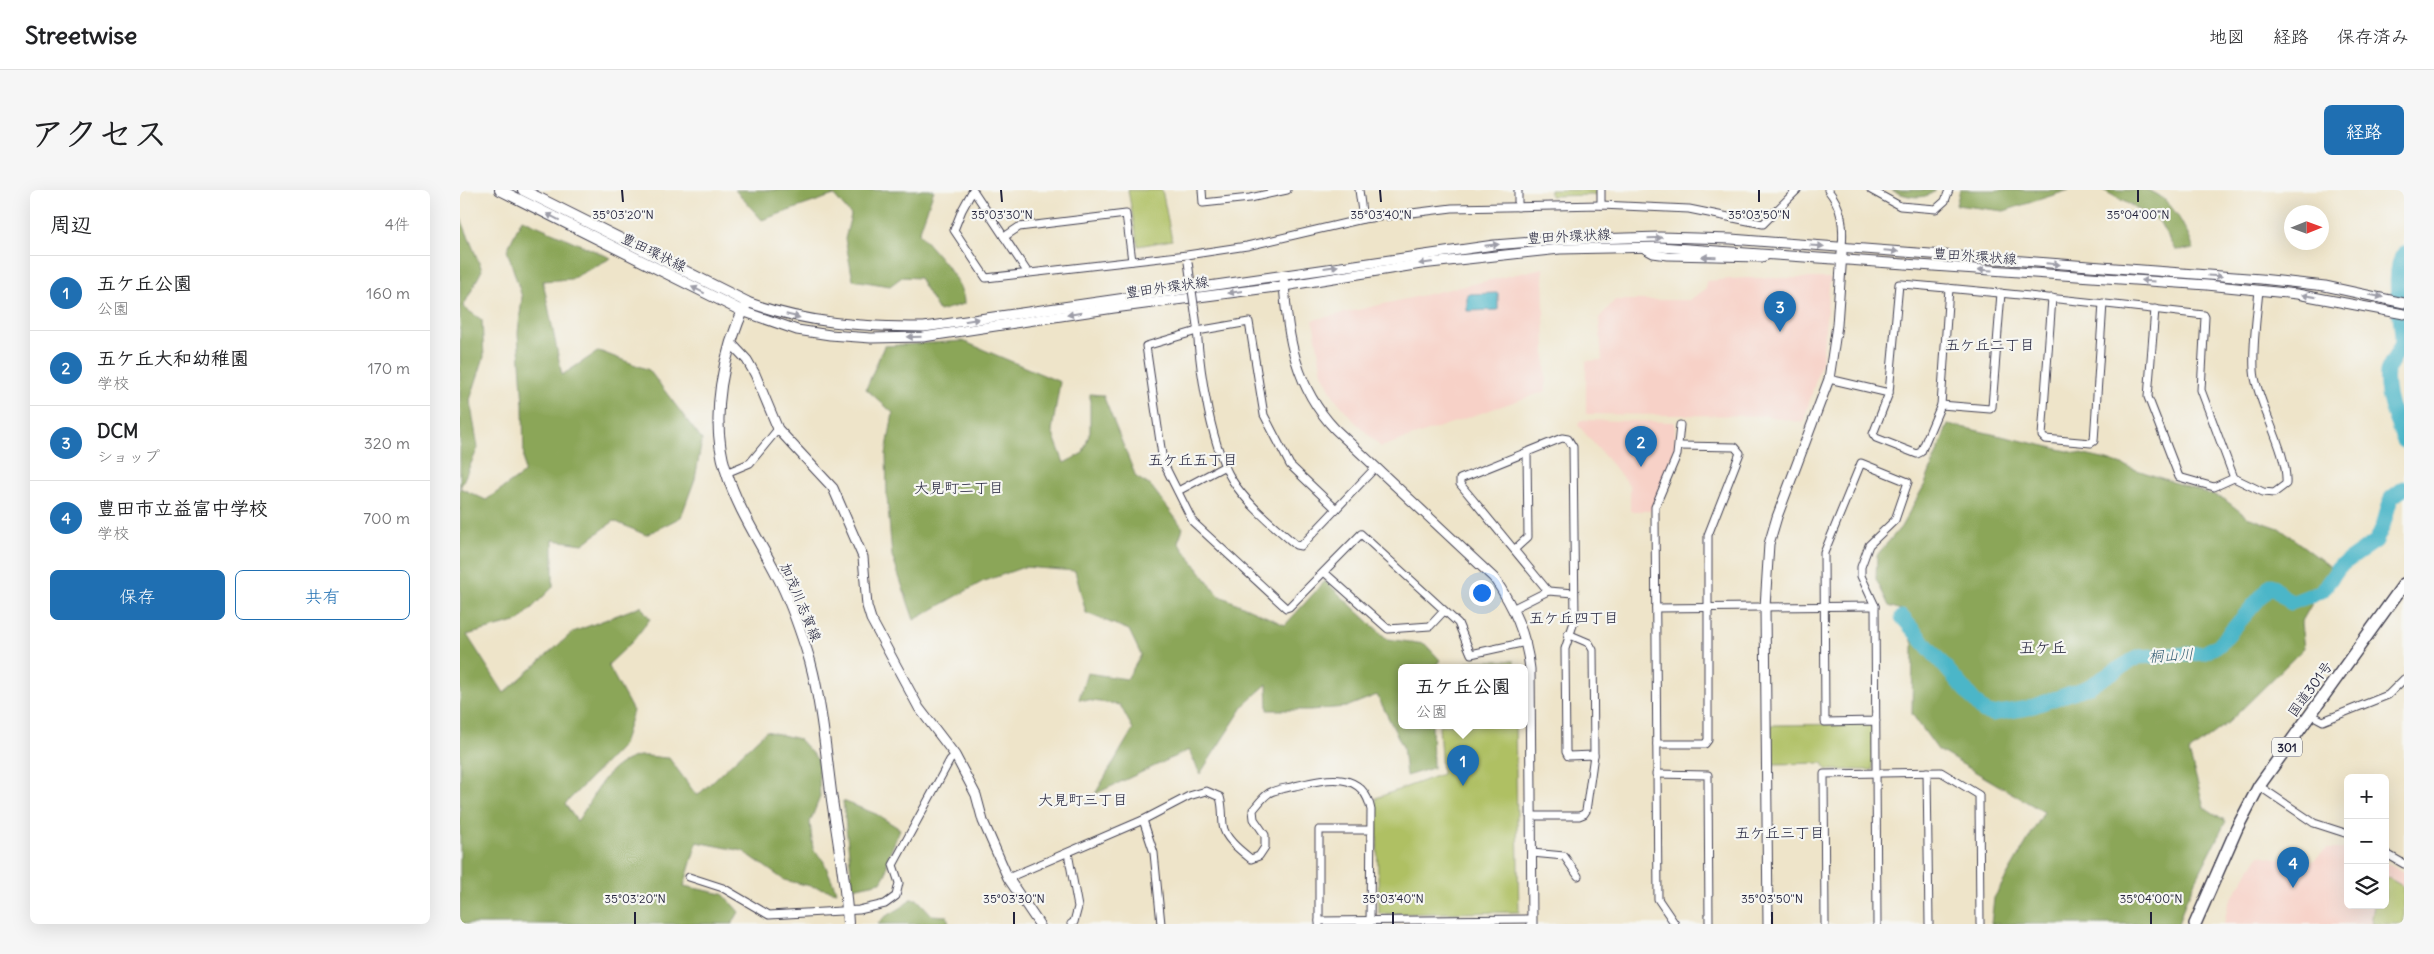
<!DOCTYPE html>
<html lang="ja">
<head>
<meta charset="utf-8">
<style>
  body { margin:0; font-family:Delius,"Klee One",sans-serif; background:#f6f6f6; color:#202124 }
  .controls { position:absolute; right:15px; bottom:15px; display:grid; overflow:hidden; border-radius:8px; box-shadow:0 5px 20px #0002 }
  .controls button { width:45px; height:45px; display:grid; place-items:center; padding:0; border:0; border-bottom:1px solid #e0e0e0; background:#fff; color:#202124; font:25px sans-serif }
  .compass { position:absolute; left:1824px; top:15px; width:45px; height:45px; border-radius:50%; background:#fff; box-shadow:0 5px 20px #0002; rotate:89deg }
  .you { position:absolute; left:1021px; top:402px; width:18px; height:18px; margin:-12px; border:4px solid #fff; border-radius:50%; background:#1a73e8; box-shadow:0 0 0 8px #1a73e833 }
  .badge { display:grid; place-items:center; width:32px; height:32px; border-radius:50%; background:#1f6fb2; color:#fff; font-size:16px; font-weight:700 }
  .pin { position:absolute; translate:-50% -41px; filter:drop-shadow(0 1px 2px #0008) }
  .pin::after { content:''; position:absolute; top:26px; width:18px; height:15px; background:inherit; clip-path:polygon(0 0,100% 0,50% 100%) }
  .popup { position:absolute; left:938px; top:474px; width:130px; height:65px; box-sizing:border-box; display:grid; place-content:center; border-radius:8px; background:#fff; filter:drop-shadow(0 1px 4px #0005); font-size:16px; white-space:nowrap; color:#757577 }
  .popup b { font-size:19px; color:#202124 }
  .popup::after { content:''; position:absolute; left:50%; top:100%; margin-left:-10px; border:10px solid transparent; border-top-color:#fff }
  .list { margin:0; padding:0; list-style:none }
  h2 { display:flex; justify-content:space-between; align-items:center; height:65px; margin:0; padding:0 20px; font-size:21px }
  h2 small { font-size:16px; font-weight:400; color:#757577 }
  .list li { display:grid; grid-template-columns:32px 1fr auto; gap:15px; align-items:center; box-sizing:border-box; height:75px; padding:0 20px; border-top:1px solid #e0e0e0 }
  .list b { display:block; font-size:19px; white-space:nowrap }
  .list p { margin:0; font-size:16px; white-space:nowrap; color:#757577 }
  .list em { font-size:16px; font-style:normal; color:#757577 }
  .actions { display:flex; gap:10px; padding:15px 20px }
  .actions a { flex:1; padding:11px 0; border:1px solid #1f6fb2; border-radius:8px; text-align:center; font-size:18px; color:#1f6fb2 }
  .actions .main { background:#1f6fb2; color:#fff }
  .icon { flex:none; width:28px; height:28px; fill:none; stroke:currentColor; stroke-width:2; stroke-linecap:round; stroke-linejoin:round }
  .map { position:relative; flex:none; width:1944px; height:734px; overflow:hidden; border-radius:8px }
  header { display:flex; align-items:center; gap:30px; box-sizing:border-box; height:70px; padding:0 25px; background:#fff; border-bottom:1px solid #e0e0e0 }
  header strong { font-size:24px }
  nav { display:flex; gap:28px; margin-inline-start:auto; font-size:18px }
  .intro { display:flex; align-items:center; justify-content:space-between; box-sizing:border-box; height:120px; padding:0 30px }
  h1 { margin:0; font-size:35px }
  .button { padding:12px 22px; border-radius:8px; background:#1f6fb2; color:#fff; font-size:18px; font-weight:700 }
  main { display:flex; gap:30px; padding:0 30px }
  aside { flex:1; background:#fff; border-radius:8px; box-shadow:0 5px 20px #0002 }
  .map>svg:first-child { display:block }
  .built { fill:#f7d1c7 }
  .green { fill:#afc063; stroke:#68714f }
  .forest { fill:#8ba659; stroke:#56644a }
  .water { fill:#4bb6c8; stroke:#366c82 }
  .lines { fill:none; stroke-linecap:round; stroke-linejoin:round }
  .river { stroke:#4bb6c8; stroke-width:15 }
  .minor-casing { stroke:#413f50; stroke-width:9 }
  .tertiary-casing { stroke:#413f50; stroke-width:11 }
  .secondary-casing { stroke:#413f50; stroke-width:12 }
  .trunk-casing { stroke:#413f50; stroke-width:14 }
  .minor { stroke:#fff; stroke-width:7 }
  .tertiary { stroke:#fff; stroke-width:9 }
  .secondary { stroke:#fff; stroke-width:10 }
  .trunk { stroke:#fff; stroke-width:11 }
  .minor-bridge-casing { stroke:#413f50; stroke-width:9; stroke-linecap:butt }
  .minor-bridge { stroke:#fff; stroke-width:7 }
  .oneway { fill:#9c9ca7 }
  .ticks { fill:none; stroke:#22223b; stroke-width:2 }
  .labels { text-anchor:middle; dominant-baseline:central; stroke-width:4.5; stroke-linejoin:round; paint-order:stroke }
  .shield { fill:#f6f6f2; stroke:#626272; stroke-width:1 }
  .shield-label { font-size:12px; font-weight:bold; fill:#22223b }
  .street-label { font-size:14px; fill:#22223b; stroke:#f6f6f2 }
  .neighbourhood-label { font-size:15px; fill:#22223b; stroke:#f6f6f2 }
  .water-label { font-size:15px; font-style:italic; fill:#325d73; stroke:#f6f6f2 }
  .quarter-label { font-size:16px; fill:#22223b; stroke:#f6f6f2 }
  .ticks-label { font-size:12px; text-anchor:middle; fill:#22223b; stroke:#f6f6f2; stroke-width:4.5; stroke-linejoin:round; paint-order:stroke }
</style>
</head>
<body>
<header>
<strong>Streetwise</strong>
<nav><a>地図</a><a>経路</a><a>保存済み</a></nav>
</header>
<div class="intro"><h1>アクセス</h1><a class="button">経路</a></div>
<main>
<aside>
<h2>周辺<small>4件</small></h2>
<ul class="list">
<li><span class="badge">1</span><div><b>五ケ丘公園</b><p>公園</p></div><em>160 m</em></li>
<li><span class="badge">2</span><div><b>五ケ丘大和幼稚園</b><p>学校</p></div><em>170 m</em></li>
<li><span class="badge">3</span><div><b>DCM</b><p>ショップ</p></div><em>320 m</em></li>
<li><span class="badge">4</span><div><b>豊田市立益富中学校</b><p>学校</p></div><em>700 m</em></li>
</ul>
<div class="actions"><a class="main">保存</a><a>共有</a></div>
</aside>
<div class="map">
<svg width="1944" height="734" viewBox="0 0 1944 734">
  <rect width="100%" height="100%" fill="#f6f6f2"/>
  <filter id="ink" filterUnits="userSpaceOnUse"><feTurbulence type="fractalNoise" baseFrequency=".02" numOctaves="2"/><feDisplacementMap in="SourceGraphic" scale="10" xChannelSelector="R" yChannelSelector="G"/><feConvolveMatrix kernelMatrix="1 2 1 2 8 2 1 2 1" color-interpolation-filters="sRGB"/></filter>
  <filter id="wash" filterUnits="userSpaceOnUse"><feTurbulence type="fractalNoise" baseFrequency=".0096" numOctaves="4" result="noise"/><feDisplacementMap in="SourceGraphic" scale="20" xChannelSelector="R" yChannelSelector="G"/><feGaussianBlur stdDeviation="1.12" result="paint"/><feColorMatrix in="noise" values="0 0 0 0 0 0 0 0 0 0 0 0 0 0 0 0 0 1.4 0 .05"/><feComposite in="paint" operator="in"/></filter>
  <g filter="url(#wash)">
    <rect width="100%" height="100%" fill="#eee4c9"/>
    <!-- built -->
    <g class="built">
      <polygon points="1083,78 1086,201 921,257 894,231 874,207 862,183 853,130"/>
      <polygon points="1285,88 1370,88 1362,170 1343,233 1308,226 1126,224 1126,171 1142,170 1139,128 1155,110 1229,110 1246,99 1246,91"/>
      <polygon points="1121,230 1215,232 1215,258 1191,321 1170,321 1170,296 1118,235"/>
      <polygon points="1867,659 1888,659 1888,715 1925,715 1925,673 1944,682 1944,734 1764,734 1768,714 1799,665 1849,674"/>
    </g>
    <!-- green -->
    <g class="green">
      <polygon points="668,0 702,0 712,50 678,56"/>
      <polygon points="1090,0 1135,0 1135,5 1090,6"/>
      <polygon points="1011,471 1054,471 1054,477 996,477"/>
      <polygon points="1412,534 1413,580 1367,580 1363,573 1311,574 1311,535"/>
      <polygon points="979,535 1055,535 1059,722 919,724 916,608 982,584"/>
      <polygon points="1925,686 1944,697 1944,734 1911,734 1914,715 1925,715"/>
    </g>
    <!-- forest -->
    <g class="forest">
      <path d="M 275,0 L 474,0 L 459,43 C 473,61 505,91 504,114 L 479,121 L 459,88 L 442,87 L 430,96 L 393,90 L 385,49 L 391,25 L 374,5 L 302,30 Z"/>
      <path d="M 1431,0 L 1476,0 C 1463,12 1445,6 1431,0 Z"/>
      <polygon points="1500,0 1609,0 1544,21 1496,15"/>
      <path d="M 1643,0 C 1656,0 1673,0 1686,0 C 1711,5 1726,39 1734,59 L 1715,60 L 1699,31 Z"/>
      <polygon points="0,26 22,80 3,117 22,130 24,167 10,210 18,258 0,298"/>
      <path d="M 62,29 L 151,68 L 111,89 L 83,91 L 102,185 L 139,161 L 189,180 L 242,250 L 235,289 L 221,327 L 186,345 L 154,331 L 123,354 L 93,350 L 93,397 L 59,431 L 7,445 L 44,503 L 113,442 L 181,416 L 190,429 L 173,451 L 148,475 L 173,521 L 163,555 L 105,614 L 117,631 C 135,608 142,577 175,567 C 184,564 199,568 209,568 L 237,606 L 306,541 L 339,549 L 358,570 L 360,607 L 350,632 L 353,659 L 363,670 L 377,702 L 324,690 L 283,661 L 237,652 L 224,696 L 263,704 L 279,722 L 272,734 L 0,734 L 0,298 L 26,310 L 64,283 L 63,215 L 58,143 L 62,107 L 47,60 Z"/>
      <polygon points="503,151 600,192 592,241 604,273 623,263 630,242 630,204 643,205 676,287 691,296 723,338 718,352 758,405 825,435 865,391 927,449 965,454 980,470 975,477 942,477 942,535 972,535 973,578 946,586 943,557 917,505 886,517 850,520 808,520 807,494 785,514 740,584 729,560 635,604 673,539 660,515 619,509 627,483 667,489 681,465 669,440 626,423 615,381 564,377 522,392 454,430 432,366 427,306 426,264 433,223 406,199 424,156"/>
      <polygon points="1488,234 1647,270 1764,309 1787,327 1819,338 1872,378 1841,433 1844,458 1769,532 1729,562 1744,617 1766,631 1726,710 1718,734 1531,734 1534,708 1584,622 1478,560 1452,524 1453,454 1441,420 1429,416 1416,389 1417,365 1441,337 1465,294"/>
      <polygon points="383,611 416,624 440,639 428,668 426,683 421,692 393,698"/>
      <path d="M 450,709 L 457,709 L 472,725 L 487,726 L 489,734 L 418,734 C 427,721 440,723 450,709 Z"/>
    </g>
    <!-- water -->
    <polygon class="water" points="1038,103 1038,120 1007,121 1007,104"/>
    <g class="lines">
      <!-- river -->
      <g class="river">
        <path d="M 1944,63 C 1930,81 1942,128 1942,151 C 1940,163 1928,174 1927,182 C 1924,204 1936,231 1944,251"/>
        <polyline points="1442,427 1524,522 1532,524 1568,518 1628,497 1678,467 1744,463 1760,454 1811,395 1831,413 1862,401 1880,376 1916,351 1923,336 1931,308 1944,298"/>
      </g>
    </g>
  </g>
  <g filter="url(#ink)">
    <g class="lines">
      <!-- minor casing -->
      <g class="minor-casing">
        <g id="minor">
          <polyline points="513,0 502,20 494,40 526,88 727,65 787,56 903,29 992,18 1141,15 1229,19 1303,34 1337,0"/>
          <polyline points="513,0 568,83"/>
          <polyline points="742,0 743,13 790,8 827,0"/>
          <polyline points="899,0 903,29"/>
          <polyline points="1058,0 1058,17"/>
          <polyline points="1141,0 1141,15"/>
          <path d="M 1368,0 C 1382,17 1384,36 1382,57"/>
          <polyline points="1411,0 1440,16 1476,19 1485,11 1489,0"/>
          <polyline points="544,47 559,37 666,24 672,71"/>
          <polyline points="1182,58 1193,64 1208,66 1302,68 1307,66"/>
          <path d="M 1489,98 L 1481,215 L 1461,262 L 1457,264 L 1416,248 L 1413,244 L 1429,203 L 1439,94 L 1442,94 C 1543,103 1643,113 1744,125 L 1745,127 L 1741,200 L 1774,288 L 1803,302 L 1814,303 L 1826,294 C 1828,263 1802,222 1795,188 C 1791,168 1797,123 1799,100"/>
          <polyline points="1592,108 1582,246 1585,249 1631,253 1634,251 1643,113"/>
          <polyline points="1695,119 1688,207 1719,287 1754,297 1774,288"/>
          <path d="M 737,139 C 740,181 751,262 776,296 C 792,318 815,337 836,355 L 841,356 L 916,277"/>
          <polyline points="1369,189 1429,203"/>
          <polyline points="1481,215 1530,219 1532,217 1541,103"/>
          <polyline points="266,283 290,273 318,239"/>
          <polyline points="718,301 765,276"/>
          <polyline points="876,319 830,275 804,225 789,132 737,141 686,156 703,272 733,332 826,418 829,417 901,344 998,433 1011,464 1066,452"/>
          <polyline points="1055,359 1068,347 1067,262"/>
          <polyline points="864,382 928,439 970,436 984,421"/>
          <polyline points="1088,401 1000,294 1000,289 1102,248 1108,249 1113,257 1115,429 1105,459 1106,562 1108,566 1134,565"/>
          <polyline points="1054,418 1088,401 1114,403"/>
          <polyline points="1196,418 1415,416"/>
          <polyline points="1850,524 1863,531 1928,505 1944,489"/>
          <polyline points="1416,531 1365,532 1364,363 1401,273 1448,292 1435,330 1409,355 1401,377 1401,386 1415,416 1417,734"/>
          <polyline points="1197,554 1245,554 1248,550 1248,345 1280,263 1275,257 1220,256"/>
          <polyline points="1467,582 1469,734"/>
          <polyline points="1196,584 1248,585 1249,734"/>
          <polyline points="1799,596 1854,633 1888,644"/>
          <polyline points="1072,626 1119,626 1124,624 1126,621 1134,565 1133,460 1129,453 1108,444"/>
          <polyline points="683,630 694,663 701,734"/>
          <polyline points="608,663 618,717 614,732 611,734"/>
          <polyline points="1072,663 1104,666 1118,686"/>
          <polyline points="1925,663 1944,674"/>
          <polyline points="229,687 263,698 309,725 399,720 425,714 436,706 439,693 433,675 490,570 495,565"/>
          <path d="M 548,688 L 683,630 L 729,606 L 746,601 L 760,607 C 763,617 762,624 763,635 C 764,648 781,661 791,669 L 799,666 L 805,657 L 805,645 L 794,629 L 793,620 C 798,614 803,607 809,603 C 816,599 828,598 835,596 C 865,589 903,579 911,620 L 910,734"/>
          <polyline points="859,731 1071,729"/>
          <polyline points="859,734 859,640 910,640"/>
          <polyline points="1215,734 1198,709 1195,325 1195,317 1217,265 1220,235"/>
          <polyline points="1365,734 1364,584 1481,582 1519,605 1520,734"/>
        </g>
      </g>
      <!-- tertiary casing -->
      <g class="tertiary-casing">
        <g id="tertiary">
          <path d="M 824,92 C 827,147 836,198 875,239 L 1034,388 C 1054,417 1066,444 1070,479 L 1072,734"/>
          <path d="M 287,112 C 345,133 403,137 464,137 L 1034,55 L 1099,50 L 1200,47 L 1271,49 L 1801,89 L 1865,96 L 1944,113"/>
          <polyline points="282,121 337,140 370,145 411,148 463,147 654,118 824,96 961,74 1100,59 1200,57 1747,95 1837,104 1944,124"/>
          <polyline points="272,154 287,170 295,184 318,239 373,298 403,367 407,416 411,429 459,518 495,565 516,605 523,631 548,688 579,734"/>
          <polyline points="1308,734 1305,417 1309,354 1317,327 1369,189 1377,135 1382,63"/>
        </g>
      </g>
      <!-- secondary casing -->
      <g class="secondary-casing">
        <g id="secondary">
          <polyline points="40,0 282,121"/>
          <path d="M 63,0 L 287,112 C 263,161 249,228 266,281 C 278,321 303,356 321,393 C 333,418 342,445 350,471 C 362,516 366,564 372,610 C 378,651 386,693 388,734"/>
        </g>
      </g>
      <!-- trunk casing -->
      <g class="trunk-casing">
        <polyline id="trunk" points="1735,734 1777,638 1799,596 1944,394"/>
      </g>
      <!-- minor -->
      <use href="#minor" class="minor"/>
      <!-- tertiary -->
      <use href="#tertiary" class="tertiary"/>
      <!-- secondary -->
      <use href="#secondary" class="secondary"/>
      <!-- trunk -->
      <use href="#trunk" class="trunk"/>
      <!-- minor-bridge casing -->
      <g class="minor-bridge-casing">
        <polyline id="minor-bridge" points="728,72 737,136"/>
      </g>
      <!-- minor-bridge -->
      <use href="#minor-bridge" class="minor-bridge"/>
    </g>
    <!-- one-way arrows -->
    <defs><path id="oneway-solid" d="M-6-.8H1V-3.2L6.5 0L1 3.2V.8H-6Z" transform="scale(1.25)"/></defs>
    <g class="oneway">
      <use href="#oneway-solid" transform="translate(93 27) rotate(-153)"/>
      <use href="#oneway-solid" transform="translate(1195 48) rotate(-1)"/>
      <use href="#oneway-solid" transform="translate(1032 55) rotate(-6)"/>
      <use href="#oneway-solid" transform="translate(1357 56) rotate(4)"/>
      <use href="#oneway-solid" transform="translate(1431 61) rotate(5)"/>
      <use href="#oneway-solid" transform="translate(1249 67) rotate(-179)"/>
      <use href="#oneway-solid" transform="translate(966 73) rotate(173)"/>
      <use href="#oneway-solid" transform="translate(1593 74) rotate(5)"/>
      <use href="#oneway-solid" transform="translate(871 77) rotate(-8)"/>
      <use href="#oneway-solid" transform="translate(1525 80) rotate(-176)"/>
      <use href="#oneway-solid" transform="translate(1755 86) rotate(4)"/>
      <use href="#oneway-solid" transform="translate(1688 91) rotate(-176)"/>
      <use href="#oneway-solid" transform="translate(238 100) rotate(-154)"/>
      <use href="#oneway-solid" transform="translate(775 102) rotate(172)"/>
      <use href="#oneway-solid" transform="translate(1849 106) rotate(-171)"/>
      <use href="#oneway-solid" transform="translate(1916 106) rotate(11)"/>
      <use href="#oneway-solid" transform="translate(614 124) rotate(171)"/>
      <use href="#oneway-solid" transform="translate(333 126) rotate(14)"/>
      <use href="#oneway-solid" transform="translate(512 130) rotate(-9)"/>
      <use href="#oneway-solid" transform="translate(454 147) rotate(179)"/>
    </g>
  </g>
  <!-- ticks -->
  <path class="ticks" d="M 162,0 L 163,12M 541,0 L 542,12M 920,0 L 921,12M 1299,0 L 1299,12M 1678,0 L 1678,12M 175,722 L 175,734M 554,722 L 554,734M 933,722 L 933,734M 1312,722 L 1312,734M 1691,722 L 1691,734"/>
  <g class="labels">
    <!-- shield labels -->
    <rect class="shield" x="1812" y="547.5" width="30" height="19" rx="4"/>
    <g class="shield-label">
      <text x="1827" y="557">301</text>
    </g>
    <!-- street labels -->
    <g class="street-label">
      <text transform="translate(1109 46) rotate(-3)">豊田外環状線</text>
      <text transform="translate(194 62) rotate(26)">豊田環状線</text>
      <text transform="translate(1515 66) rotate(4)">豊田外環状線</text>
      <text transform="translate(707 97) rotate(-8)">豊田外環状線</text>
      <text transform="translate(341 412) rotate(67)">加茂川志賀線</text>
      <text transform="translate(1850 499) rotate(-54)">国道301号</text>
    </g>
    <!-- neighbourhood labels -->
    <g class="neighbourhood-label">
      <text x="1530" y="154">五ケ丘二丁目</text>
      <text x="733" y="269">五ケ丘五丁目</text>
      <text x="499" y="297">大見町二丁目</text>
      <text x="1114" y="427">五ケ丘四丁目</text>
      <text x="623" y="609">大見町三丁目</text>
      <text x="1320" y="642">五ケ丘三丁目</text>
    </g>
    <!-- water labels -->
    <g class="water-label">
      <text transform="translate(1711 465) rotate(-3)">桐山川</text>
    </g>
    <!-- quarter labels -->
    <g class="quarter-label">
      <text x="1583" y="457">五ケ丘</text>
    </g>
  </g>
  <g class="ticks-label">
    <text x="163" y="29">35°03'20"N</text>
    <text x="542" y="29">35°03'30"N</text>
    <text x="921" y="29">35°03'40"N</text>
    <text x="1299" y="29">35°03'50"N</text>
    <text x="1678" y="29">35°04'00"N</text>
    <text x="175" y="713">35°03'20"N</text>
    <text x="554" y="713">35°03'30"N</text>
    <text x="933" y="713">35°03'40"N</text>
    <text x="1312" y="713">35°03'50"N</text>
    <text x="1691" y="713">35°04'00"N</text>
  </g>
</svg>
<div class="controls">
<button>+</button>
<button>−</button>
<button><svg class="icon" aria-label="layers" viewBox="0 0 24 24"><path d="M12 4l9 5-9 5-9-5zM3 14l9 5 9-5"/></svg></button>
</div>
<svg class="compass" viewBox="-18 -18 36 36"><path d="M0-13l5 13h-10z" fill="#e53935"/><path d="M0 13l5-13h-10z" fill="#757577"/></svg>
<div class="you"></div>
<div class="pin badge" style="left:1003px;top:596px">1</div>
<div class="popup"><b>五ケ丘公園</b>公園</div>
<div class="pin badge" style="left:1181px;top:277px">2</div>
<div class="pin badge" style="left:1320px;top:142px">3</div>
<div class="pin badge" style="left:1833px;top:698px">4</div>
</div>
</main>
</body>
</html>
